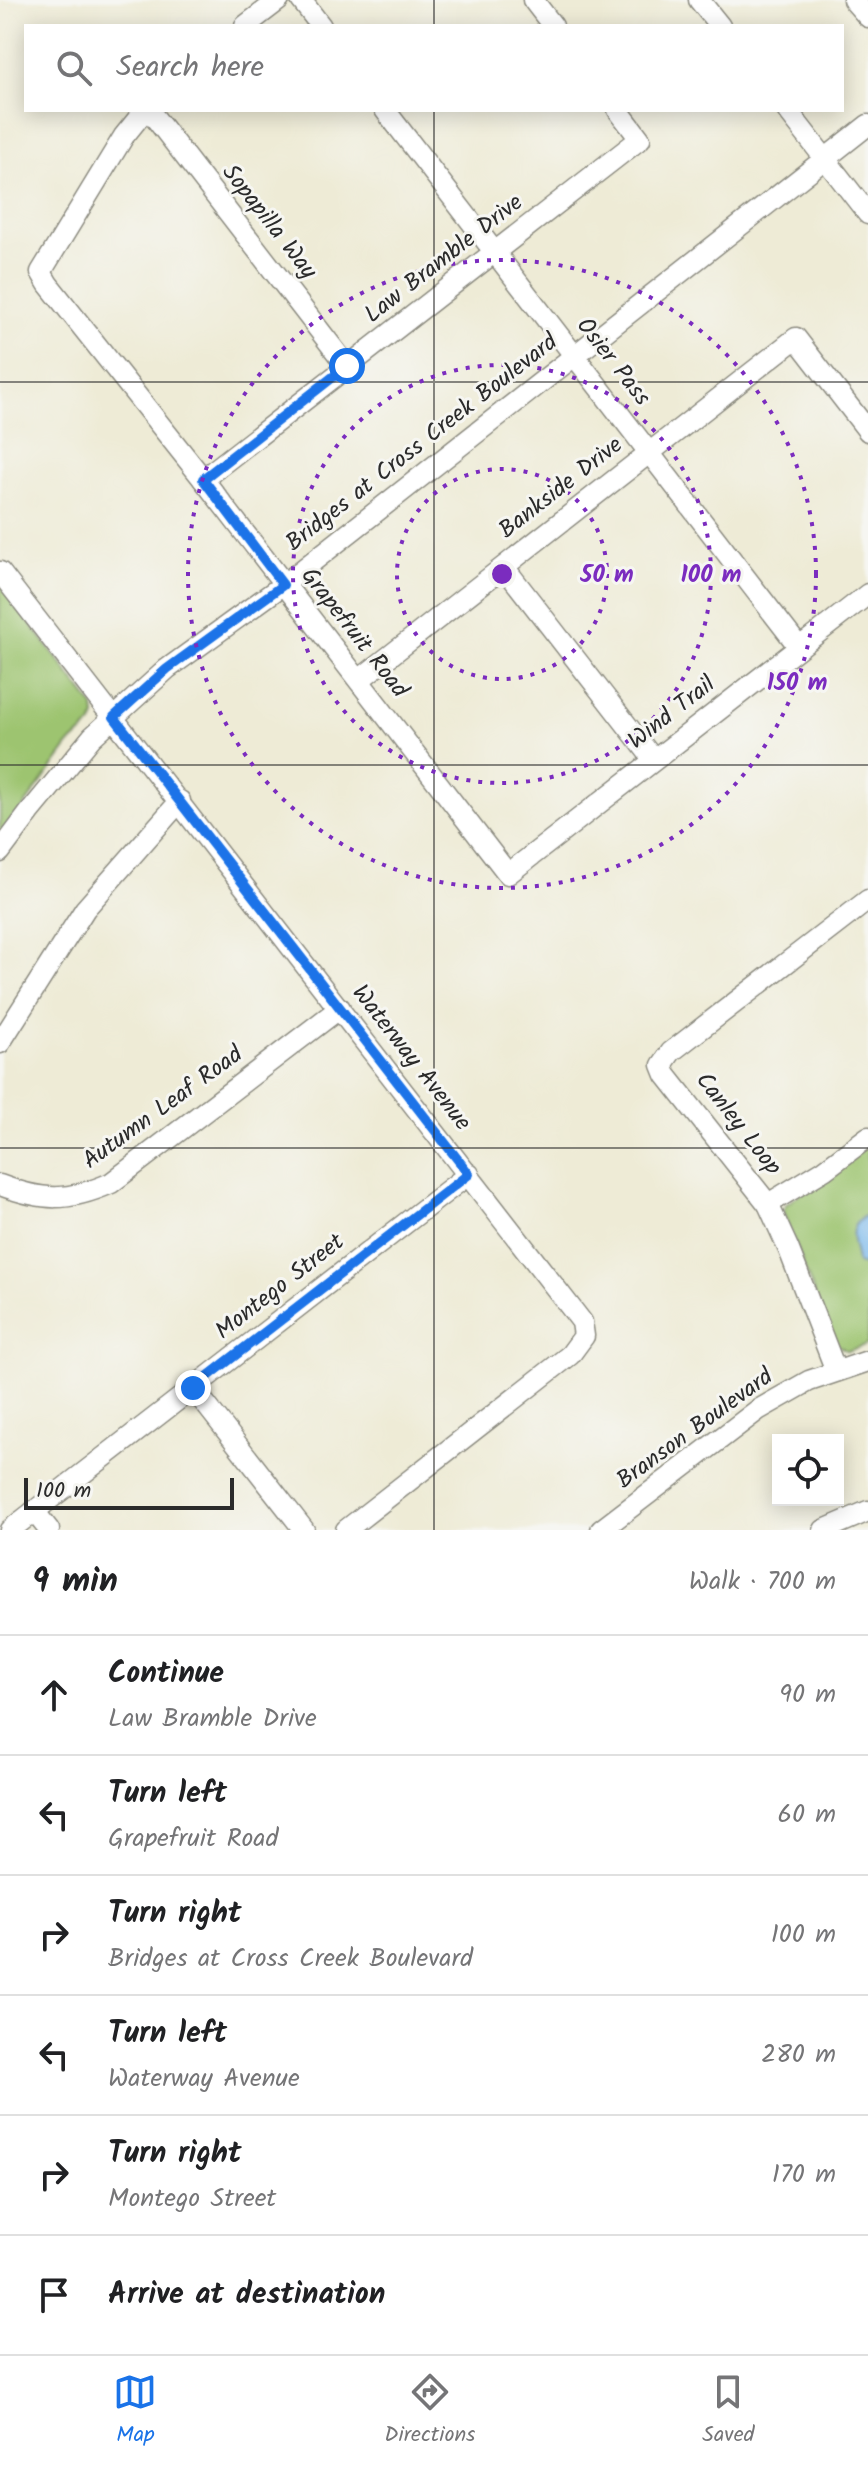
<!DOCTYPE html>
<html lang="en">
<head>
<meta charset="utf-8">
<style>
  body { margin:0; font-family:Kalam,sans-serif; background:#f2f2f2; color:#202124 }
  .controls { position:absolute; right:24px; bottom:24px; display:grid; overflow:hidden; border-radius:0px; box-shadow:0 4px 20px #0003 }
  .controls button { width:72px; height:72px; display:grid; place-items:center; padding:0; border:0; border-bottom:2px solid #e0e0e0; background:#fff; color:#202124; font:40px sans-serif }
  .scale { position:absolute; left:24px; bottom:20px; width:210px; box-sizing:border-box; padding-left:8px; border:4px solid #2b2b2b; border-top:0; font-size:22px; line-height:28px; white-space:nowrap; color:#2b2b2b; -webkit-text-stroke:6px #f6f6f2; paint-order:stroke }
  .stop { position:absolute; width:24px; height:24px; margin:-18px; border:6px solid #1a73e8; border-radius:50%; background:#fff }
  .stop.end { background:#1a73e8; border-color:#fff; box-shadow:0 2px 8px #0008 }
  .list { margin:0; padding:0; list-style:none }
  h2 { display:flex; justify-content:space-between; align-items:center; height:104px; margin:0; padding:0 32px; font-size:34px }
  h2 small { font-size:26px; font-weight:400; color:#757577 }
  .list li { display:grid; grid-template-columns:52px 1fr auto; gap:24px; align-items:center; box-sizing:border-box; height:120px; padding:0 32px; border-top:2px solid #e0e0e0 }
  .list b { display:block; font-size:30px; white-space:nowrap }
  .list p { margin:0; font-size:26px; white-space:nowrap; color:#757577 }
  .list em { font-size:26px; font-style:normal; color:#757577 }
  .icon { flex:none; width:44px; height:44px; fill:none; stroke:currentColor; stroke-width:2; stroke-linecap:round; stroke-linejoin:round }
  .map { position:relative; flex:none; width:868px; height:1530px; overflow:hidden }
  .search { position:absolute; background:#fff; box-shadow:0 4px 20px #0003; left:24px; right:24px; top:24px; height:88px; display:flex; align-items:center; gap:20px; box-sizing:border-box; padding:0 28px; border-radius:0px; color:#757577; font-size:30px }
  .sheet { height:824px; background:#fff }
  nav { display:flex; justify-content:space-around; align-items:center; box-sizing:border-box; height:112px; border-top:2px solid #e0e0e0; background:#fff; font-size:22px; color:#757577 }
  nav a { display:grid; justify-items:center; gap:4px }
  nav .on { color:#1a73e8 }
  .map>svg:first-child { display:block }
  .green { fill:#9dc470; stroke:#64784e; stroke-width:2 }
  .water { fill:#78b8ec; stroke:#52728c; stroke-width:2 }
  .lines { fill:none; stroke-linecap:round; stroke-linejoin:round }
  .minor-casing { stroke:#8c8b80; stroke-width:23 }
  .minor { stroke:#fff; stroke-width:20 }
  .route { stroke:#1a73e8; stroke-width:10 }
  .grid { fill:none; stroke:#2b2b2b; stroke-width:2; stroke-opacity:0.55 }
  .ring { fill:none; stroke:#7b2cbf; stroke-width:4; stroke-dasharray:4 8 }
  .labels { text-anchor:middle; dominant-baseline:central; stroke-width:6; stroke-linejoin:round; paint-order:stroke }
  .street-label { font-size:24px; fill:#2b2b2b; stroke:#f6f6f2 }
  .centre { fill:#7b2cbf; stroke:#f6f6f2; stroke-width:4 }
  .ring-label { font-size:24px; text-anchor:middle; font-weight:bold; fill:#7b2cbf; stroke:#f6f6f2; stroke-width:6; stroke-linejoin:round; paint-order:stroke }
</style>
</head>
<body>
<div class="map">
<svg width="868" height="1530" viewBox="0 0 868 1530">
  <rect width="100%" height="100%" fill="#f6f6f2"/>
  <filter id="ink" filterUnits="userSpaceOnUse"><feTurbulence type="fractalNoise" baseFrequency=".0125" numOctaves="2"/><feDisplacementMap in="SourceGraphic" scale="16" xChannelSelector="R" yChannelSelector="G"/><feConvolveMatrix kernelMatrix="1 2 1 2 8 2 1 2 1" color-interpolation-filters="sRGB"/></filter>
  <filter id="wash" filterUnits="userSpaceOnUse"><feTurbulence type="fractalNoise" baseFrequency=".006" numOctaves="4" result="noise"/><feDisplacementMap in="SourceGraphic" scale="32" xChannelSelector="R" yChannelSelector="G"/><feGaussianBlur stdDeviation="1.8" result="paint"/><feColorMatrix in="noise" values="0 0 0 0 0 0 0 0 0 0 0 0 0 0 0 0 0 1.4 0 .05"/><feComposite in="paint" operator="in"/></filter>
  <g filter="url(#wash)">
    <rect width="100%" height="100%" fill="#eeebd6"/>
    <!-- green -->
    <g class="green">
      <polygon points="0,584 94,707 95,716 92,724 68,746 0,839"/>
      <polygon points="868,1145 868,1344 847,1351 833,1342 783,1212 785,1205"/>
    </g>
    <!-- water -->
    <path class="water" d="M 868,1214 L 868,1267 L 867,1267 L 857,1264 C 856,1243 842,1228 868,1214 Z"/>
  </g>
  <g filter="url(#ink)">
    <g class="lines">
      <!-- minor casing -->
      <g class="minor-casing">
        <g id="minor">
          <polyline points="301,0 321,26"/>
          <polyline points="533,0 553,26"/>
          <polyline points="699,0 720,26"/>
          <polyline points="853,0 868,17"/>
          <polyline points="245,26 279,0"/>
          <polyline points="145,110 124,136 41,272 48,284 203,479 508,874 868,594"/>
          <polyline points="149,110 347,366"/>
          <polyline points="385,110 799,647"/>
          <polyline points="787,110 868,214"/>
          <polyline points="203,479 640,139 618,110"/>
          <polyline points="504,567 654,760"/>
          <polyline points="0,572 582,1322 584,1336 570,1355 346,1530"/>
          <polyline points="359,680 796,338 868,431"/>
          <polyline points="0,852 30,812 92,737 167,669 283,585 868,125"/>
          <polyline points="0,1043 85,909 180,801"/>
          <path d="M 0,1185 C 43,1201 68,1202 111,1183 L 340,1008"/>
          <polyline points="768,1204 824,1170 868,1137"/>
          <polyline points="836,1371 789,1250 768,1204 666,1075 662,1065 671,1052 868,900"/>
          <polyline points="193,1388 304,1530"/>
          <polyline points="34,1511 49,1530"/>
          <polyline points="10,1530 469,1174"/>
          <polyline points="601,1530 758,1410 809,1381 868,1361"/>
          <polyline points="824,1530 868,1511"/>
        </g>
      </g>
      <!-- minor -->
      <use href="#minor" class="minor"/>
    </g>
  </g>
  <g class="lines" filter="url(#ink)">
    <!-- route -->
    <polyline class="route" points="193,1388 469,1174 114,717 167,669 283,585 203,479 347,366"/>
  </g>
  <!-- grid -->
  <path class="grid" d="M 434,0 L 434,26M 434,110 L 434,1530M 0,382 L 868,382M 0,765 L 868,765M 0,1148 L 868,1148"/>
  <!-- distance rings -->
  <g class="ring">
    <circle cx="502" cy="574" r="105"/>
    <circle cx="502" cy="574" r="209"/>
    <circle cx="502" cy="574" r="314"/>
  </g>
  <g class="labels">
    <!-- street labels -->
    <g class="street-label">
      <text transform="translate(269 222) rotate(52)">Sopapilla Way</text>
      <text transform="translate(444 259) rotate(-38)">Law Bramble Drive</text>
      <text transform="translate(613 362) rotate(52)">Osier Pass</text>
      <text transform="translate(422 443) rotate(-38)">Bridges at Cross Creek Boulevard</text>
      <text transform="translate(561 488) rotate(-38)">Bankside Drive</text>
      <text transform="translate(354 633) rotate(52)">Grapefruit Road</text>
      <text transform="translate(672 713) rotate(-38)">Wind Trail</text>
      <text transform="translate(411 1058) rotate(52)">Waterway Avenue</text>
      <text transform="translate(163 1108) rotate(-36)">Autumn Leaf Road</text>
      <text transform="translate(738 1124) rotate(52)">Canley Loop</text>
      <text transform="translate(280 1287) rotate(-38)">Montego Street</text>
      <text transform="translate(695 1429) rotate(-36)">Branson Boulevard</text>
    </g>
  </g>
  <circle cx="502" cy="574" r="12" class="centre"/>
  <g class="ring-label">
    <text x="607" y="582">50 m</text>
    <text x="711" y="582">100 m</text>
    <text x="797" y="690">150 m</text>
  </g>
</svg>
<div class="controls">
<button><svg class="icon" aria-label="locate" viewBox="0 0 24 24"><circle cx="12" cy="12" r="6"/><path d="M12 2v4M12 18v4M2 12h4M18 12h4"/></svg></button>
</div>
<div class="scale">100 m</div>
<div class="stop" style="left:347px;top:366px"></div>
<div class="stop end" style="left:193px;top:1388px"></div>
<div class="search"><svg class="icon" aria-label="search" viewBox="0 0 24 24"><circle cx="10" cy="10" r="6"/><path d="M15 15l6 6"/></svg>Search here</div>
</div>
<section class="sheet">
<h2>9 min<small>Walk · 700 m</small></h2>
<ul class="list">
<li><svg class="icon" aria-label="ahead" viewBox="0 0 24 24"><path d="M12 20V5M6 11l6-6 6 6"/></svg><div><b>Continue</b><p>Law Bramble Drive</p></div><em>90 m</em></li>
<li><svg class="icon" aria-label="left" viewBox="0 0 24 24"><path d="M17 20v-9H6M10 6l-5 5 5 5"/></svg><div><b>Turn left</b><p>Grapefruit Road</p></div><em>60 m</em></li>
<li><svg class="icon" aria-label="right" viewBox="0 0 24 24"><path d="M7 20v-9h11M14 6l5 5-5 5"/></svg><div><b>Turn right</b><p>Bridges at Cross Creek Boulevard</p></div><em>100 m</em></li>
<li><svg class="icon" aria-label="left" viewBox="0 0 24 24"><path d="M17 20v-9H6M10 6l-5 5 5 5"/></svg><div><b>Turn left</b><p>Waterway Avenue</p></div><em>280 m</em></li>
<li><svg class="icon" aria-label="right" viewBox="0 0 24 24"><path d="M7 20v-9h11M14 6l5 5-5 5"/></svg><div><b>Turn right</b><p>Montego Street</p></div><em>170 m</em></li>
<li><svg class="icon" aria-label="arrive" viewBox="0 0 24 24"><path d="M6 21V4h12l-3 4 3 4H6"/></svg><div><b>Arrive at destination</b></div></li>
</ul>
</section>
<nav>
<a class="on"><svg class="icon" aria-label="map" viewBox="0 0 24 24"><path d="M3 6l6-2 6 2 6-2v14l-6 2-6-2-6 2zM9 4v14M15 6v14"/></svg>Map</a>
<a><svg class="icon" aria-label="directions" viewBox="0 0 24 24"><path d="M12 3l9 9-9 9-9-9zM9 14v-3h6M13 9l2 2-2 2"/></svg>Directions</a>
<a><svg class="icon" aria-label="saved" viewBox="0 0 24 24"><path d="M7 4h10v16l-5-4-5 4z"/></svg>Saved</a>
</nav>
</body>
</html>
